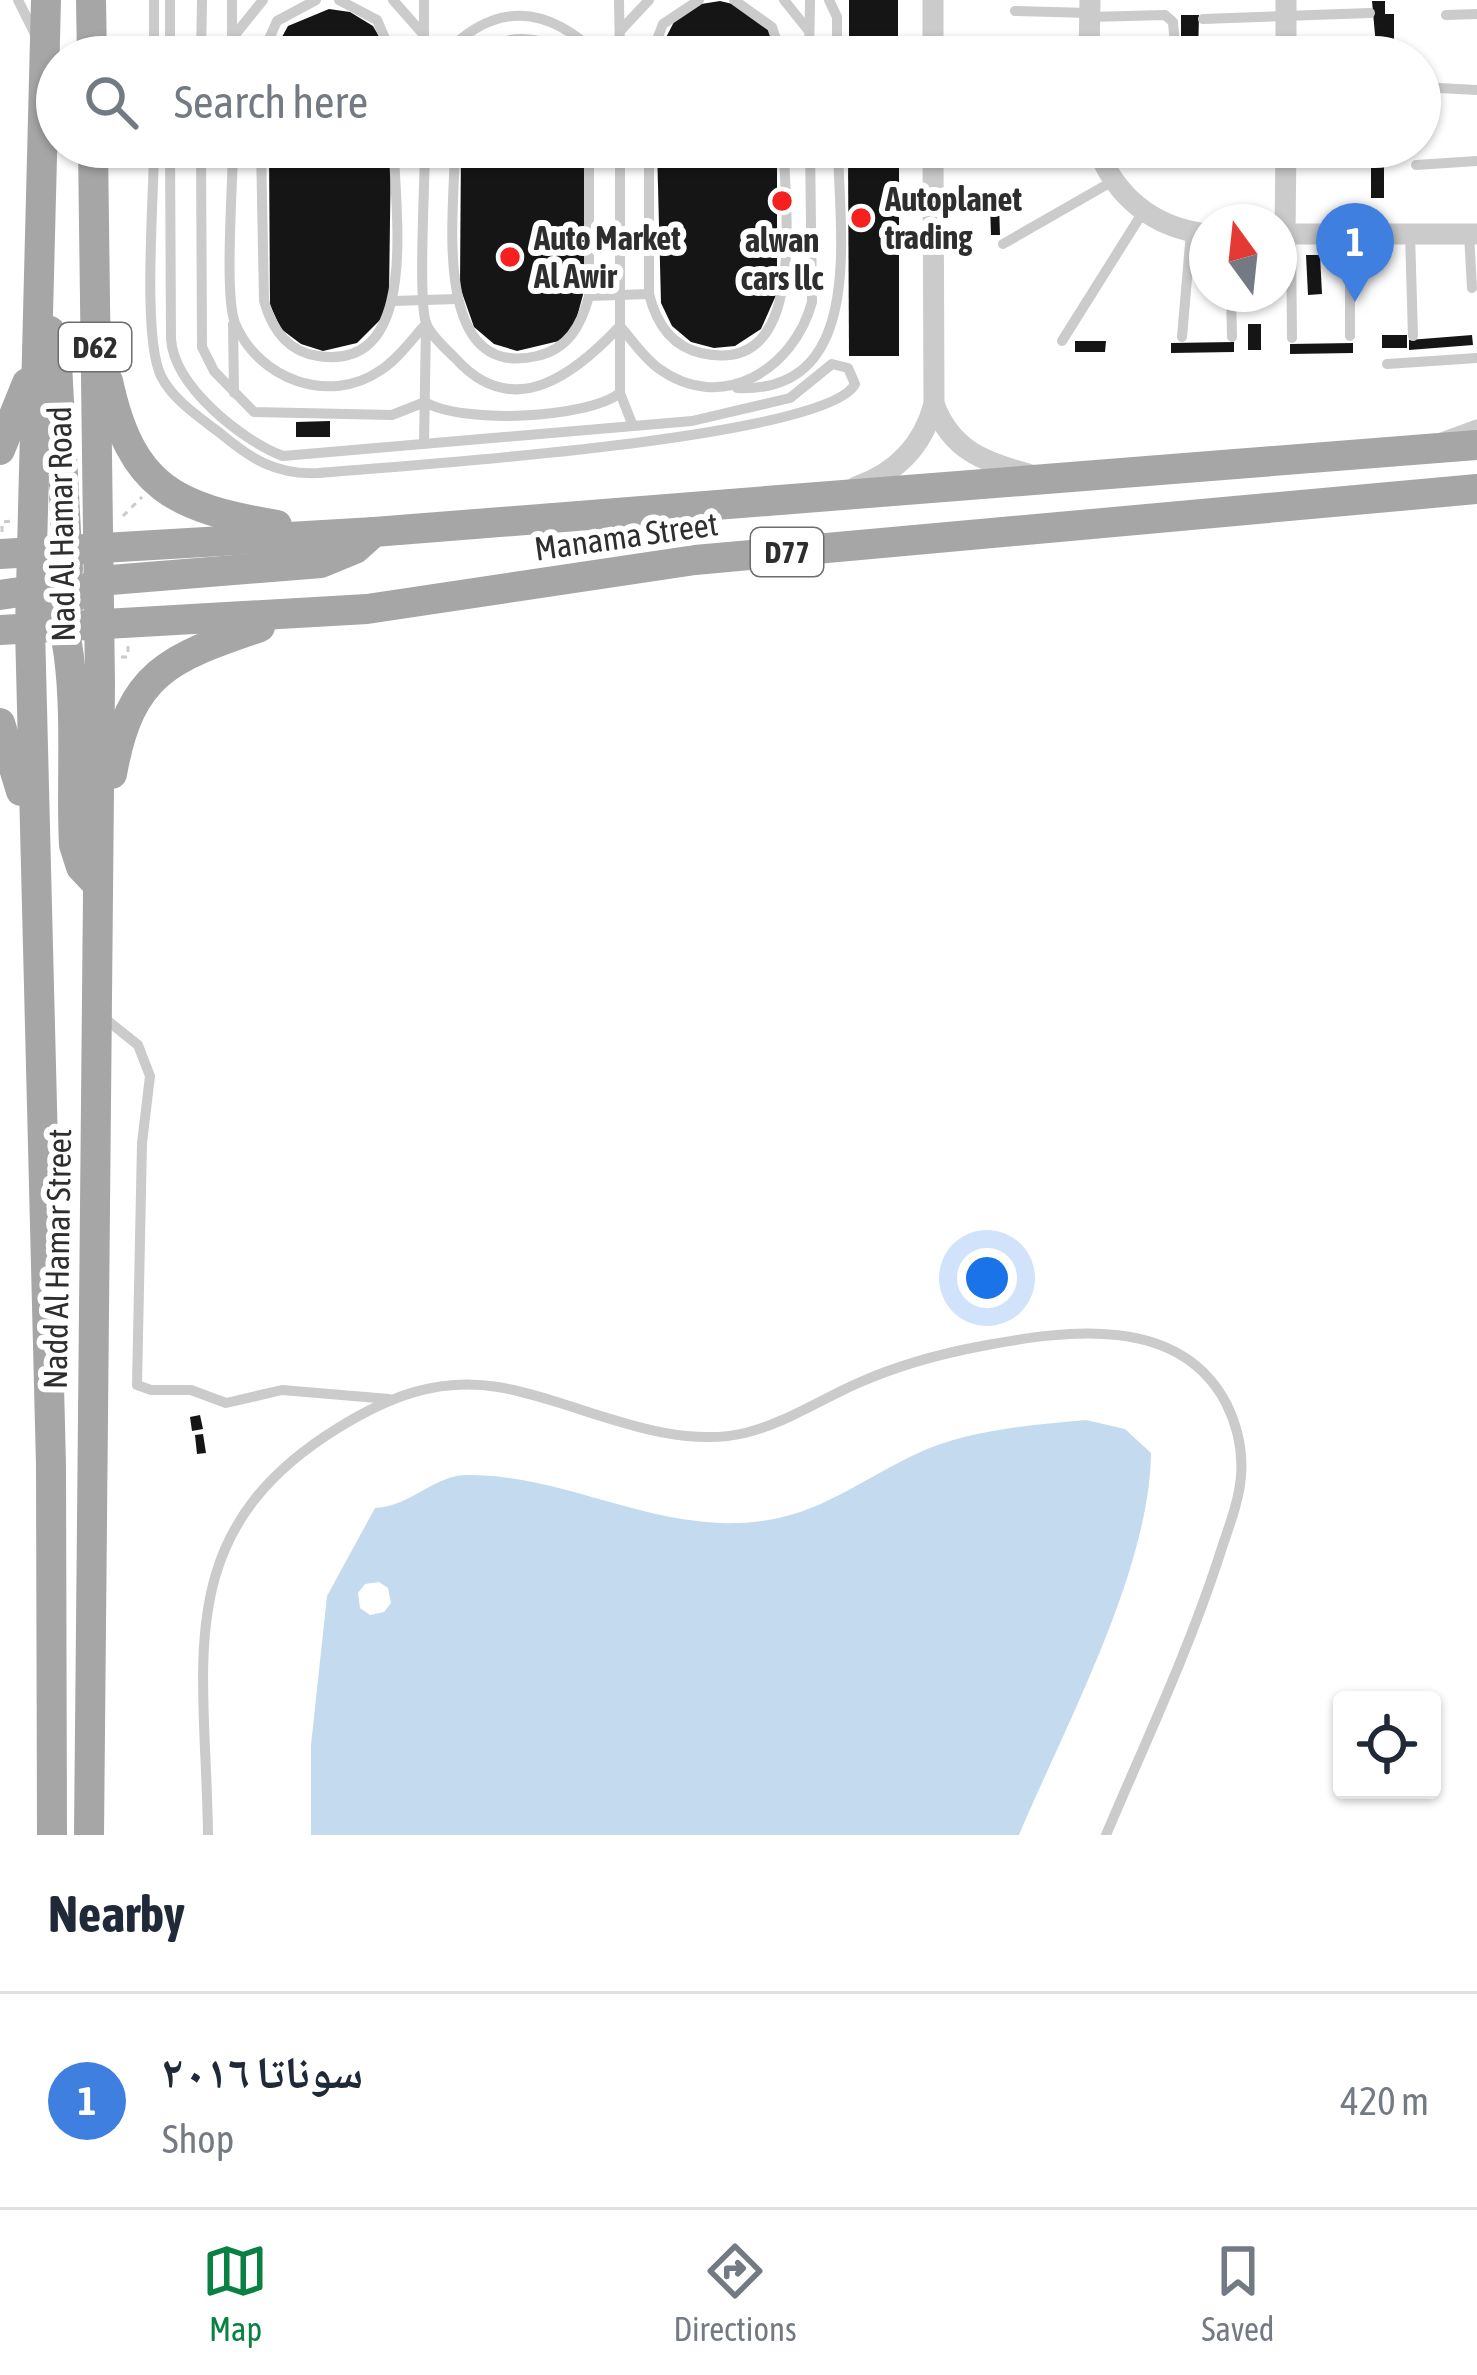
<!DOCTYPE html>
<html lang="en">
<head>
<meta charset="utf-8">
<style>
  body { margin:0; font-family:"Asap Condensed","Noto Naskh Arabic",sans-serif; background:#f2f2f3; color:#1f2937 }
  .controls { position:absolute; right:36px; bottom:36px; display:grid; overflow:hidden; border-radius:12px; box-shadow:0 3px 9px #0004 }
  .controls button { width:108px; height:108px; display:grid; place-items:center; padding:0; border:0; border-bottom:3px solid #e0e1e3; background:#fff; color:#1f2937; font:60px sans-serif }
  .compass { position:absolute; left:1189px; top:204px; width:108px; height:108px; border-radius:50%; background:#fff; box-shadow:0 3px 9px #0004; rotate:345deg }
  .you { position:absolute; left:987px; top:1278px; width:42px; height:42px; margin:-30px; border:9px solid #fff; border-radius:50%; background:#1a73e8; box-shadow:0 0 0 18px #1a73e833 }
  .badge { display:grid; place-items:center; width:78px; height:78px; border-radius:50%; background:#0b8043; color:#fff; font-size:39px; font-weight:700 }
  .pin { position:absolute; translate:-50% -99px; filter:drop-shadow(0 3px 6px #0008) }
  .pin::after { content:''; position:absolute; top:63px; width:42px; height:36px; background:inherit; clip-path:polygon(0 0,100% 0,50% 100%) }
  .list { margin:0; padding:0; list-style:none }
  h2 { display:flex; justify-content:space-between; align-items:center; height:156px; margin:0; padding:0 48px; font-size:51px }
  h2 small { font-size:39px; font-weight:400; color:#747a83 }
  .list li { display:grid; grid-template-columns:78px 1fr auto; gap:36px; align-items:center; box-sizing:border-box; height:216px; padding:0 48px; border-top:3px solid #e0e1e3 }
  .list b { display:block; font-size:45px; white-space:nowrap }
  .list p { margin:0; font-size:39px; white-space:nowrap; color:#747a83 }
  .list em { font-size:39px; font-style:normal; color:#747a83 }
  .icon { flex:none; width:66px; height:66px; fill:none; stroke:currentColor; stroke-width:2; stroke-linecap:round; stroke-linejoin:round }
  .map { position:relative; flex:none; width:1477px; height:1835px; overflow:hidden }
  .search { position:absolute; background:#fff; box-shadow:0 3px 9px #0004; left:36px; right:36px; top:36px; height:132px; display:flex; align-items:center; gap:30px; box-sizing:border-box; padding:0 42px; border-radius:66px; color:#747a83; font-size:45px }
  .sheet { height:372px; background:#fff }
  nav { display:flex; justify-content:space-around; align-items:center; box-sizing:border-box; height:168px; border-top:3px solid #e0e1e3; background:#fff; font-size:33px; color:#747a83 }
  nav a { display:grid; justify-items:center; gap:6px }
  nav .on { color:#0b8043 }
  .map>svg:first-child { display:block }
  .water { fill:#c4dbef; fill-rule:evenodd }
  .building { fill:#151515 }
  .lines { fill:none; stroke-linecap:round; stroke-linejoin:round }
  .path { stroke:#cbcbcb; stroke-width:3; stroke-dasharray:6 6; stroke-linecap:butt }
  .service { stroke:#cbcbcb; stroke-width:10 }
  .minor { stroke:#cbcbcb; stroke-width:21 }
  .primary { stroke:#a6a6a6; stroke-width:30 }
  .poi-dot { fill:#f6201f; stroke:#fff; stroke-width:4.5 }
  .labels { text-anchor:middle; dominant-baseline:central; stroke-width:12; stroke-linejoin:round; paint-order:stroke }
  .shield { fill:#fff; stroke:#6d6d6d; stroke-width:3 }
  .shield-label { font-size:30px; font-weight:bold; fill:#2e2e2e }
  .poi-label { font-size:33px; font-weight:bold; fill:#2e2e2e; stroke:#fff; text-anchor:start }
  .street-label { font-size:33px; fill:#2e2e2e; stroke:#fff }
</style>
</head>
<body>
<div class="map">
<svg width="1477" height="1835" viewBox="0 0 1477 1835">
  <rect width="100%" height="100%" fill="#fff"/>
  <!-- water -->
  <path class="water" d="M 1086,1420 L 1125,1429 L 1151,1453 C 1150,1570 1065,1726 1019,1835 L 311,1835 L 311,1745 L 327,1596 L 375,1508 C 412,1506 433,1475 468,1475 C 574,1475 665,1540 774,1519 C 826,1509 869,1476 916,1454 C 967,1430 1031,1425 1086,1420 ZM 379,1582 L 388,1588 L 391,1603 L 384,1612 L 370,1615 L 360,1608 L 358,1593 L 365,1584 Z"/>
  <!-- building -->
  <g class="building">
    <rect x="849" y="0" width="49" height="57"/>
    <polygon points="720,1 741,6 763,24 775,38 776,57 656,57 675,20 695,5"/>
    <polygon points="1372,1 1385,1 1385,14 1394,14 1394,57 1377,57"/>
    <polygon points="329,9 350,12 373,26 391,57 271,57 288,26"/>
    <polygon points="1181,15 1199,15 1198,57 1181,57"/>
    <polygon points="522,45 543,48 559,57 487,57"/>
    <polygon points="269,147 391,147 389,294 383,317 357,343 323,351 301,344 281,329 270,305"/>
    <polygon points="461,147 585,147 584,291 574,328 559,341 517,351 494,344 474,327 460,287"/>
    <polygon points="657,147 777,147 777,293 761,329 735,346 714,348 691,342 672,326 661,303"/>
    <polygon points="848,147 899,147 899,356 849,356"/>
    <rect x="1371" y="158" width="13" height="40"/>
    <polygon points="990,204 999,204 1000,235 991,235"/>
    <polygon points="1306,255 1320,255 1322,294 1308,295"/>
    <rect x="1248" y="324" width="13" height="26"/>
    <rect x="1382" y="335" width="25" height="13"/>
    <polygon points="1472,335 1473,345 1409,350 1409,340"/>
    <polygon points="1075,341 1106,341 1105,352 1075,352"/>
    <polygon points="1234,342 1234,352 1171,353 1171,343"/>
    <polygon points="1353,343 1353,353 1290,354 1290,344"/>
    <polygon points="330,421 330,437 296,437 296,422"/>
    <polygon points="200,1415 203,1429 192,1431 190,1417"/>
    <polygon points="203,1434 206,1453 197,1454 195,1435"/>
  </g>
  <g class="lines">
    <!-- path -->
    <g class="path">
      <polyline points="123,516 142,497"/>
      <polyline points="2,532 2,522 12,521"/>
      <polyline points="121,657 128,657 128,644"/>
    </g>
    <!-- service -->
    <g class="service">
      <polyline points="18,0 35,34"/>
      <polyline points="170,0 170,57"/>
      <polyline points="232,0 232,57"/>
      <polyline points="339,0 377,20 393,57"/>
      <polyline points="393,0 423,34"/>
      <polyline points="619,0 620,57"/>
      <polyline points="734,0 772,27 782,57"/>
      <polyline points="784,0 808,30"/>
      <polyline points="829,0 837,17 837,57"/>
      <polyline points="1015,11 1089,13"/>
      <polyline points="1446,15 1477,14"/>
      <polyline points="1089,17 1165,15 1173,22 1175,46"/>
      <polyline points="1203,19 1370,13"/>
      <polyline points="620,31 649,0"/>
      <polyline points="234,36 263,0"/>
      <polyline points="154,57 154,0"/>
      <polyline points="201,57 202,0"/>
      <polyline points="261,57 277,21 316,0"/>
      <polyline points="424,57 424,0"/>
      <path d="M 442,57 C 494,0 547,4 600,57"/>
      <path d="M 477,57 C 504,32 541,34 568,57"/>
      <polyline points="650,57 663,24 699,0"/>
      <polyline points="809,57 810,0"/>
      <polyline points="1420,87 1477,90"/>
      <path d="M 154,147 C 154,197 142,337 161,376 C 173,400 199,417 220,433 C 251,459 276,475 318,473 C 397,466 828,439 855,384 L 848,368 L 832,364 L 790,398 L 692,421 L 283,456 C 241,440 174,386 171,339 L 170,147"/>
      <path d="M 201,147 L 202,347 L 214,371 L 254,412 L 392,415 L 425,402 C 462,424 586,419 620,393"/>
      <path d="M 233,147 C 233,183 224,295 235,323 C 258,379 329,406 381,370 C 399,358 412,339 426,324"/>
      <path d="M 261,147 L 264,301 C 272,329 288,352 318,356 C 422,372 394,209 394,147"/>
      <path d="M 425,147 C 425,180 418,300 426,323 C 430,335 447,350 456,359 C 514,423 576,373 620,326"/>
      <path d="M 455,147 C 455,208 429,381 537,356 C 568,349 581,326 589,296 L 589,147"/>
      <path d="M 620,147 L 620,326 C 632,340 643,357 658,368 C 722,415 794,369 812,302 L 810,147"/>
      <path d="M 649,147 L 649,294 C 656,322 670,346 701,353 C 810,378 784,208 784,147"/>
      <polyline points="394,159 455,158"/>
      <polyline points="589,159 648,159"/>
      <polyline points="1198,160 1370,158"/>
      <polyline points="1416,165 1477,161"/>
      <polyline points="1291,234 1292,338"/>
      <polyline points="1350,234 1350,336"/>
      <polyline points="1410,234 1413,336"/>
      <polyline points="1469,234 1472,288"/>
      <polyline points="1003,244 1113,181"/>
      <polyline points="1231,294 1232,337"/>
      <polyline points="589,296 649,294"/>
      <polyline points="394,301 456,299"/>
      <polyline points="233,324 234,393"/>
      <polyline points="620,326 620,393 633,426"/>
      <polyline points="1182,337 1191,232"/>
      <polyline points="1062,341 1143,212"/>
      <polyline points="1387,364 1477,358"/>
      <path d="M 737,388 C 867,394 839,231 838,147"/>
      <polyline points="424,444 426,324"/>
      <polyline points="103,1017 138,1045 150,1076 142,1143 137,1385 151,1390 191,1390 226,1403 282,1390 389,1399"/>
      <path d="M 208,1835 C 206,1662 168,1533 338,1428 C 388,1397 438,1377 498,1387 C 576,1400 664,1452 745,1433 C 783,1424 820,1400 856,1384 C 896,1366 939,1354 982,1346 C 1066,1330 1179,1314 1226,1403 C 1237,1425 1243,1451 1241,1476 C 1239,1503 1227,1531 1219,1557 C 1188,1652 1145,1743 1106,1835"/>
    </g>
    <!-- minor -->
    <g class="minor">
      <polyline points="933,0 933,57"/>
      <polyline points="1089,57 1090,0"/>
      <polyline points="1286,57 1286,0"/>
      <path d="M 1097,147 C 1115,197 1154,228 1207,234"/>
      <polyline points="1279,234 1477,234"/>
      <polyline points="1285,234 1286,147"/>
      <path d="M 934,404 C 951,450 984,462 1028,474"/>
      <polyline points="1439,444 1477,430"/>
      <path d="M 856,487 C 896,473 923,446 934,404 L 933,147"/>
    </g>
    <!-- primary -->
    <g class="primary">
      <polyline points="46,0 30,628 51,1465 52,1835"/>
      <polyline points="91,0 92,57"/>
      <polyline points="50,331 57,364 68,569"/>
      <path d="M 108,381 C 131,488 175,508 277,525"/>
      <polyline points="0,450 27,383"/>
      <path d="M 32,553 C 88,627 69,754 74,845 L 81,867 L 97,884"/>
      <polyline points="0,554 374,532 1477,445"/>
      <polyline points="0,595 48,588"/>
      <polyline points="30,628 98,581 321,563 355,549 374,532"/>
      <polyline points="0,630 367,609 695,560 1477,489"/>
      <polyline points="0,723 21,791"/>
      <path d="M 112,774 C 130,672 169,658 260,627"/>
      <polyline points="89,1835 100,684 93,147"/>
    </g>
  </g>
  <!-- markers -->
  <g class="poi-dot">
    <circle cx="782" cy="201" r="12"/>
    <circle cx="861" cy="218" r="12"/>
    <circle cx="510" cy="257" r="12"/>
  </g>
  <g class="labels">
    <!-- shield labels -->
    <g class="shield">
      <rect x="59" y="323" width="72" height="48" rx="9"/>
      <rect x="751" y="528" width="72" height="48" rx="9"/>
    </g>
    <g class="shield-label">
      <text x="95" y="347">D62</text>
      <text x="787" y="552">D77</text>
    </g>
    <!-- poi labels -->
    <g class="poi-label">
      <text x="885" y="199">Autoplanet<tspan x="885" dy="38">trading</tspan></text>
      <text x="534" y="238">Auto Market<tspan x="534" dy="38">Al Awir</tspan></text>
      <text x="782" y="240" text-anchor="middle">alwan<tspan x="782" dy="38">cars llc</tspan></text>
    </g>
    <!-- street labels -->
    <g class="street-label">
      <text transform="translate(61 524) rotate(-91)">Nad Al Hamar Road</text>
      <text transform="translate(626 536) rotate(-8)">Manama Street</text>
      <text transform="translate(57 1259) rotate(-89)">Nadd Al Hamar Street</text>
    </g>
  </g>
</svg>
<div class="controls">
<button><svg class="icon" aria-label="locate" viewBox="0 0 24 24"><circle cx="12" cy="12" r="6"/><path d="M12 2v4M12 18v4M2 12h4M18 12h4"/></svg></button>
</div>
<svg class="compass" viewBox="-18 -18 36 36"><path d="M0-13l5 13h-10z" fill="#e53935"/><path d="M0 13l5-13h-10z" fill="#747a83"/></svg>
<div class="you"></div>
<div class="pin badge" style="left:1355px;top:302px;background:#3f7fe0">1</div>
<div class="search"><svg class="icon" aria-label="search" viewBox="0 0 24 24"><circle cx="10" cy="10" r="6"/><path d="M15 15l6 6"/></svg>Search here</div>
</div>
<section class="sheet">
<h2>Nearby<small></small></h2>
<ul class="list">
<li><span class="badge" style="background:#3f7fe0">1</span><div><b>سوناتا ٢٠١٦</b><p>Shop</p></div><em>420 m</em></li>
</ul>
</section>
<nav>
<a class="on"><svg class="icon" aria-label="map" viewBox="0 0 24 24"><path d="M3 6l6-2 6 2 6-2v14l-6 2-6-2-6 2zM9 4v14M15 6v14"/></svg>Map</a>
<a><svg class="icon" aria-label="directions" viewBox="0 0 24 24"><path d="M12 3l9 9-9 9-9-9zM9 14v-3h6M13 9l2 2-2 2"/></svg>Directions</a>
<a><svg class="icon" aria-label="saved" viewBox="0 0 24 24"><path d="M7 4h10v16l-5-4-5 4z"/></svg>Saved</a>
</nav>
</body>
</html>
